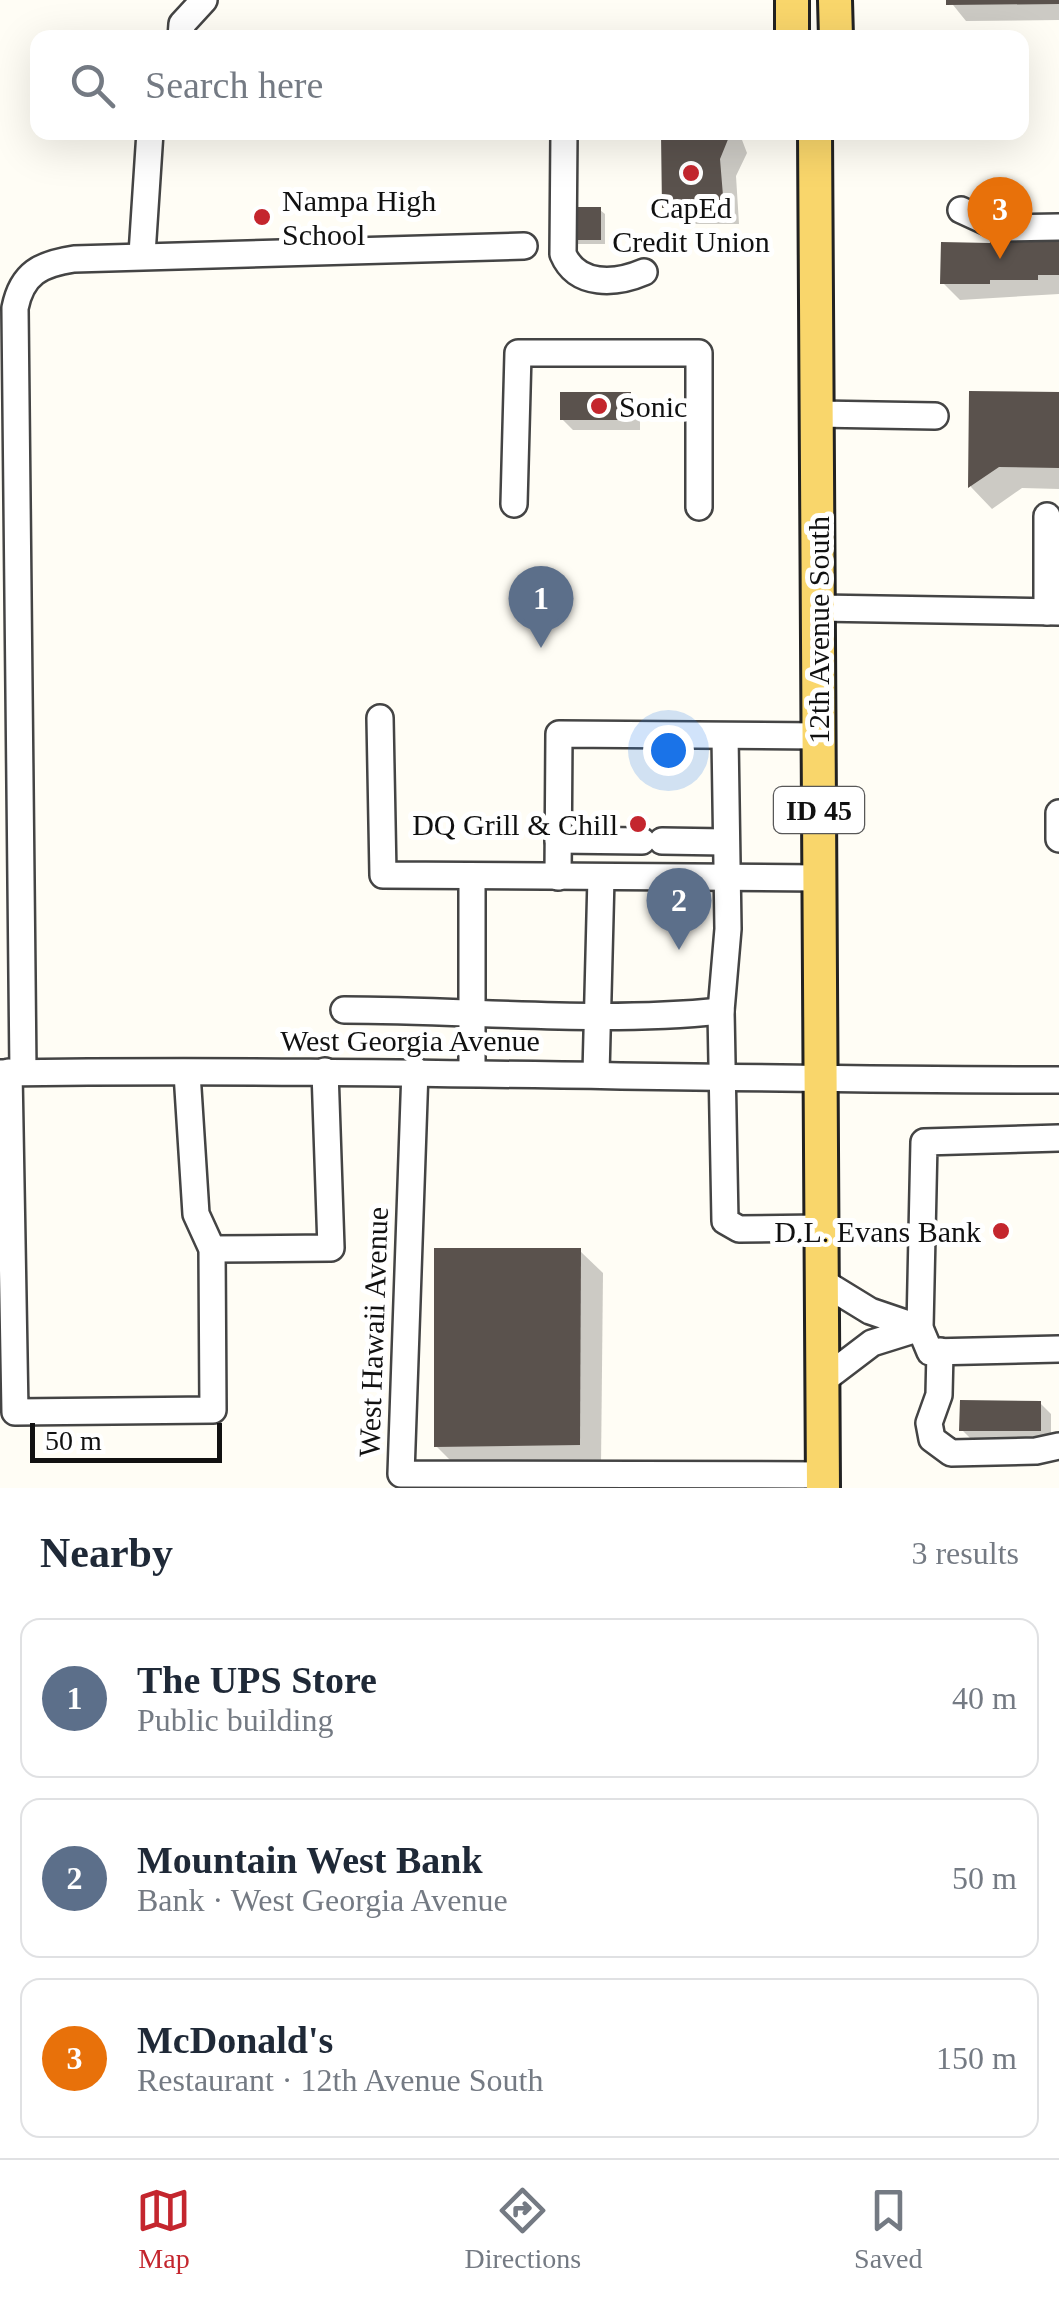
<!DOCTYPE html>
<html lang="en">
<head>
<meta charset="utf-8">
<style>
  body { margin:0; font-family:"Times New Roman",serif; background:#f2f2f3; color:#1f2937 }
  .scale { position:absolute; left:30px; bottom:25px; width:192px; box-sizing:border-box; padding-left:10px; border:5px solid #111; border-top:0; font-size:28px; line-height:35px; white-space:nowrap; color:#111; -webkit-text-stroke:8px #fff; paint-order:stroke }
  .you { position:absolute; left:668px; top:750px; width:35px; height:35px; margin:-25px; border:8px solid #fff; border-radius:50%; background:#1a73e8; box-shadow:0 0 0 15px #1a73e833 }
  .badge { display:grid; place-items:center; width:65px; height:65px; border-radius:50%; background:#c4262e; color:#fff; font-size:32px; font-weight:700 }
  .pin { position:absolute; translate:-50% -82px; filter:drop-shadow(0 2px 5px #0008) }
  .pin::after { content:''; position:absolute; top:52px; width:35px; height:30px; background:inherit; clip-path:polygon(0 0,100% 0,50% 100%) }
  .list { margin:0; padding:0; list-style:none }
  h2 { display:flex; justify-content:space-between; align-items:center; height:130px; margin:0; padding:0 40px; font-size:42px }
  h2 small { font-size:32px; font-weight:400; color:#747a83 }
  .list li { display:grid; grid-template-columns:65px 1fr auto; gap:30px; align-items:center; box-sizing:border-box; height:160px; margin:0 20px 20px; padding:0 20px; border:2px solid #e0e1e3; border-radius:20px }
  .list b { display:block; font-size:38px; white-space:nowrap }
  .list p { margin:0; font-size:32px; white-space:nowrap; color:#747a83 }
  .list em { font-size:32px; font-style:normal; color:#747a83 }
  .icon { flex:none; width:55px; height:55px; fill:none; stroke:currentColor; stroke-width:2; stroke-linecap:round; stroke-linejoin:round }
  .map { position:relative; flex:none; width:1059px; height:1488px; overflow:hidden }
  .search { position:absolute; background:#fff; box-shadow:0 10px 40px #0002; left:30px; right:30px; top:30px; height:110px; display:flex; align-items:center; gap:25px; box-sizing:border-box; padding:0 35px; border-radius:20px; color:#747a83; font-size:38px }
  .sheet { height:670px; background:#fff }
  nav { display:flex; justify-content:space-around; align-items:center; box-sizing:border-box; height:140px; border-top:2px solid #e0e1e3; background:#fff; font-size:28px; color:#747a83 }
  nav a { display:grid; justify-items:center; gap:5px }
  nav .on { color:#c4262e }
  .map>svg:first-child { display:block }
  .shadow { fill:#0003 }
  .building { fill:#5a524d }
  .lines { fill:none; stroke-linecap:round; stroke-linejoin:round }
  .minor-casing { stroke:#444; stroke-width:30 }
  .major-casing { stroke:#222; stroke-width:38 }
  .minor { stroke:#fff; stroke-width:25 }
  .major { stroke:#f9d66b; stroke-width:32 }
  .poi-dot { fill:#c4262e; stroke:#fff; stroke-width:4 }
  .labels { text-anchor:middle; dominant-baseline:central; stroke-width:10; stroke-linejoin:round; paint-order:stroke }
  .shield { fill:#fff; stroke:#585858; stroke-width:2.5 }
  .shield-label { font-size:28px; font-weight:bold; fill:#111 }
  .poi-label { font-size:30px; fill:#111; stroke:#fff; text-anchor:start }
  .street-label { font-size:30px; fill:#111; stroke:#fff }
</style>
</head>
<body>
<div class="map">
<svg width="1059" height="1488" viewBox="0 0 1059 1488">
  <rect width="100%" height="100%" fill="#fffdf5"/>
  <!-- shadow -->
  <g class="shadow">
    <polygon points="949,0 1059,0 1059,20 966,21"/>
    <polygon points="673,132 739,132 747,153 736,176 739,224 681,224 664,207"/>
    <polygon points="600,210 605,214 605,244 559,244"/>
    <polygon points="1059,239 1059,294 960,300 943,283 992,245"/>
    <polygon points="971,394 1059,395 1059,489 1022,488 992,509 971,487"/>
    <polygon points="630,395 648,416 640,419 640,430 573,430 562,419"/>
    <polygon points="580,1251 603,1273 601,1466 459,1469 436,1446"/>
    <polygon points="1040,1403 1051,1414 1051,1441 973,1441 962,1430"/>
  </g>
  <!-- building -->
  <g class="building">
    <polygon points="946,0 1059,0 1059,4 946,5"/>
    <polygon points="731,132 720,159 724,208 662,208 661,134"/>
    <rect x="551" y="207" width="50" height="33"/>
    <polygon points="990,236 1059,237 1059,275 1038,275 1038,280 990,280 990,284 940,284 941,242 990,243"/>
    <polygon points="969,391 1059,392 1059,468 999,467 968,488"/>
    <polygon points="560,392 631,392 631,402 638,402 638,409 630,409 630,420 560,420"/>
    <polygon points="434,1248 581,1248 580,1445 434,1447"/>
    <polygon points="960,1400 1041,1401 1041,1431 959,1431"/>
  </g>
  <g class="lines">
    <!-- minor casing -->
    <g class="minor-casing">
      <g id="minor">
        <polyline points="181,38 182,24 204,0"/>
        <path d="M 564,132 L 563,254 C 577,287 616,284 644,272"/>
        <polyline points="961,210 1000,228 1059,227"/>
        <polyline points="142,254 150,132"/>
        <polyline points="817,414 935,416"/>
        <polyline points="514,504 518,353 699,353 699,507"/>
        <polyline points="1047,516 1047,612"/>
        <polyline points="818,608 1059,612"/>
        <polyline points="380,718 383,875 819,878"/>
        <polyline points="725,736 728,929 721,1011 725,1221 739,1229 821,1228"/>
        <polyline points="1059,813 1059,839"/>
        <polyline points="558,840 642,841"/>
        <polyline points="662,841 725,842"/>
        <polyline points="472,876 472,1071"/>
        <polyline points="558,877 559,734 819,736"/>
        <path d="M 344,1010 C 470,1010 596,1024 721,1011"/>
        <polyline points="415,1070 401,1474 823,1475"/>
        <polyline points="9,1072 15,1412 213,1410 212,1249 196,1214 187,1073"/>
        <path d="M 23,1072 L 15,308 C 22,273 41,264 74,259 L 524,246"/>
        <path d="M 0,1073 C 353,1068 706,1080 1059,1080"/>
        <polyline points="596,1074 601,877"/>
        <polyline points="1059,1138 924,1142 920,1328 930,1352 1059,1349"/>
        <polyline points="212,1249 331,1248 325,1071"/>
        <polyline points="821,1281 870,1311 920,1328 872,1343 822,1381"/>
        <polyline points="940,1351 939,1395 929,1423 932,1439 951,1453 1036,1451 1059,1446"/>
      </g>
    </g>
    <!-- major casing -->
    <g class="major-casing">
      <g id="major">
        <polyline points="792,0 792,38"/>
        <polyline points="835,0 836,38"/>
        <polyline points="815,132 823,1488"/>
      </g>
    </g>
    <!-- minor -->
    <use href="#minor" class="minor"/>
    <!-- major -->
    <use href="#major" class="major"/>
  </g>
  <!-- markers -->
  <g class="poi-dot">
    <circle cx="691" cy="173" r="10"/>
    <circle cx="262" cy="217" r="10"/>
    <circle cx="599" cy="406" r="10"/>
    <circle cx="638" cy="824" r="10"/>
    <circle cx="1001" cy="1231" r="10"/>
  </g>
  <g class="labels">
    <!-- shield labels -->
    <rect class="shield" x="774" y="787" width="90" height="46" rx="8"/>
    <g class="shield-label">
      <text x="819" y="810">ID 45</text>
    </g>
    <!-- poi labels -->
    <g class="poi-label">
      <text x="282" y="200">Nampa High<tspan x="282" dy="34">School</tspan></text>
      <text x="691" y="207" text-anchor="middle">CapEd<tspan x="691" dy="34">Credit Union</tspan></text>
      <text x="619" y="406">Sonic</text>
      <text x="618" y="824" text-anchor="end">DQ Grill &amp; Chill</text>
      <text x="981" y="1231" text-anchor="end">D.L. Evans Bank</text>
    </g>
    <!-- street labels -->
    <g class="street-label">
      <text transform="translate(818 630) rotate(-90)">12th Avenue South</text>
      <text x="410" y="1040">West Georgia Avenue</text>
      <text transform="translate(373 1332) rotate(-88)">West Hawaii Avenue</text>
    </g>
  </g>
</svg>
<div class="scale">50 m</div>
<div class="you"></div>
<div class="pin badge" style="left:541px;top:648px;background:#5c6f8a">1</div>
<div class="pin badge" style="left:679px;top:950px;background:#5c6f8a">2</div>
<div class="pin badge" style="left:1000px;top:259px;background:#e8710a">3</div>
<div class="search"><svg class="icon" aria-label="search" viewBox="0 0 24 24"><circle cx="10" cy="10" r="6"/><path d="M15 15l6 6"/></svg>Search here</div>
</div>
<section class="sheet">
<h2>Nearby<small>3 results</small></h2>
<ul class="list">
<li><span class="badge" style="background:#5c6f8a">1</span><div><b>The UPS Store</b><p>Public building</p></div><em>40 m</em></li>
<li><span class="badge" style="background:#5c6f8a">2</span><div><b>Mountain West Bank</b><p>Bank · West Georgia Avenue</p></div><em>50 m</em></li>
<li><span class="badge" style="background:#e8710a">3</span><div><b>McDonald's</b><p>Restaurant · 12th Avenue South</p></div><em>150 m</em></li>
</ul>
</section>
<nav>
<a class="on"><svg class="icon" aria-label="map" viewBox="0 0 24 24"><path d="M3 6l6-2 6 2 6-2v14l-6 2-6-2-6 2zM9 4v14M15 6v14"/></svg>Map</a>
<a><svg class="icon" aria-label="directions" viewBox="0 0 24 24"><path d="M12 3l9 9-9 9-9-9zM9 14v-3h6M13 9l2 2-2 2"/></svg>Directions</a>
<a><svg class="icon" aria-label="saved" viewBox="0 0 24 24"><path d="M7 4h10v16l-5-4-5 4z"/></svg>Saved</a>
</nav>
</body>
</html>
